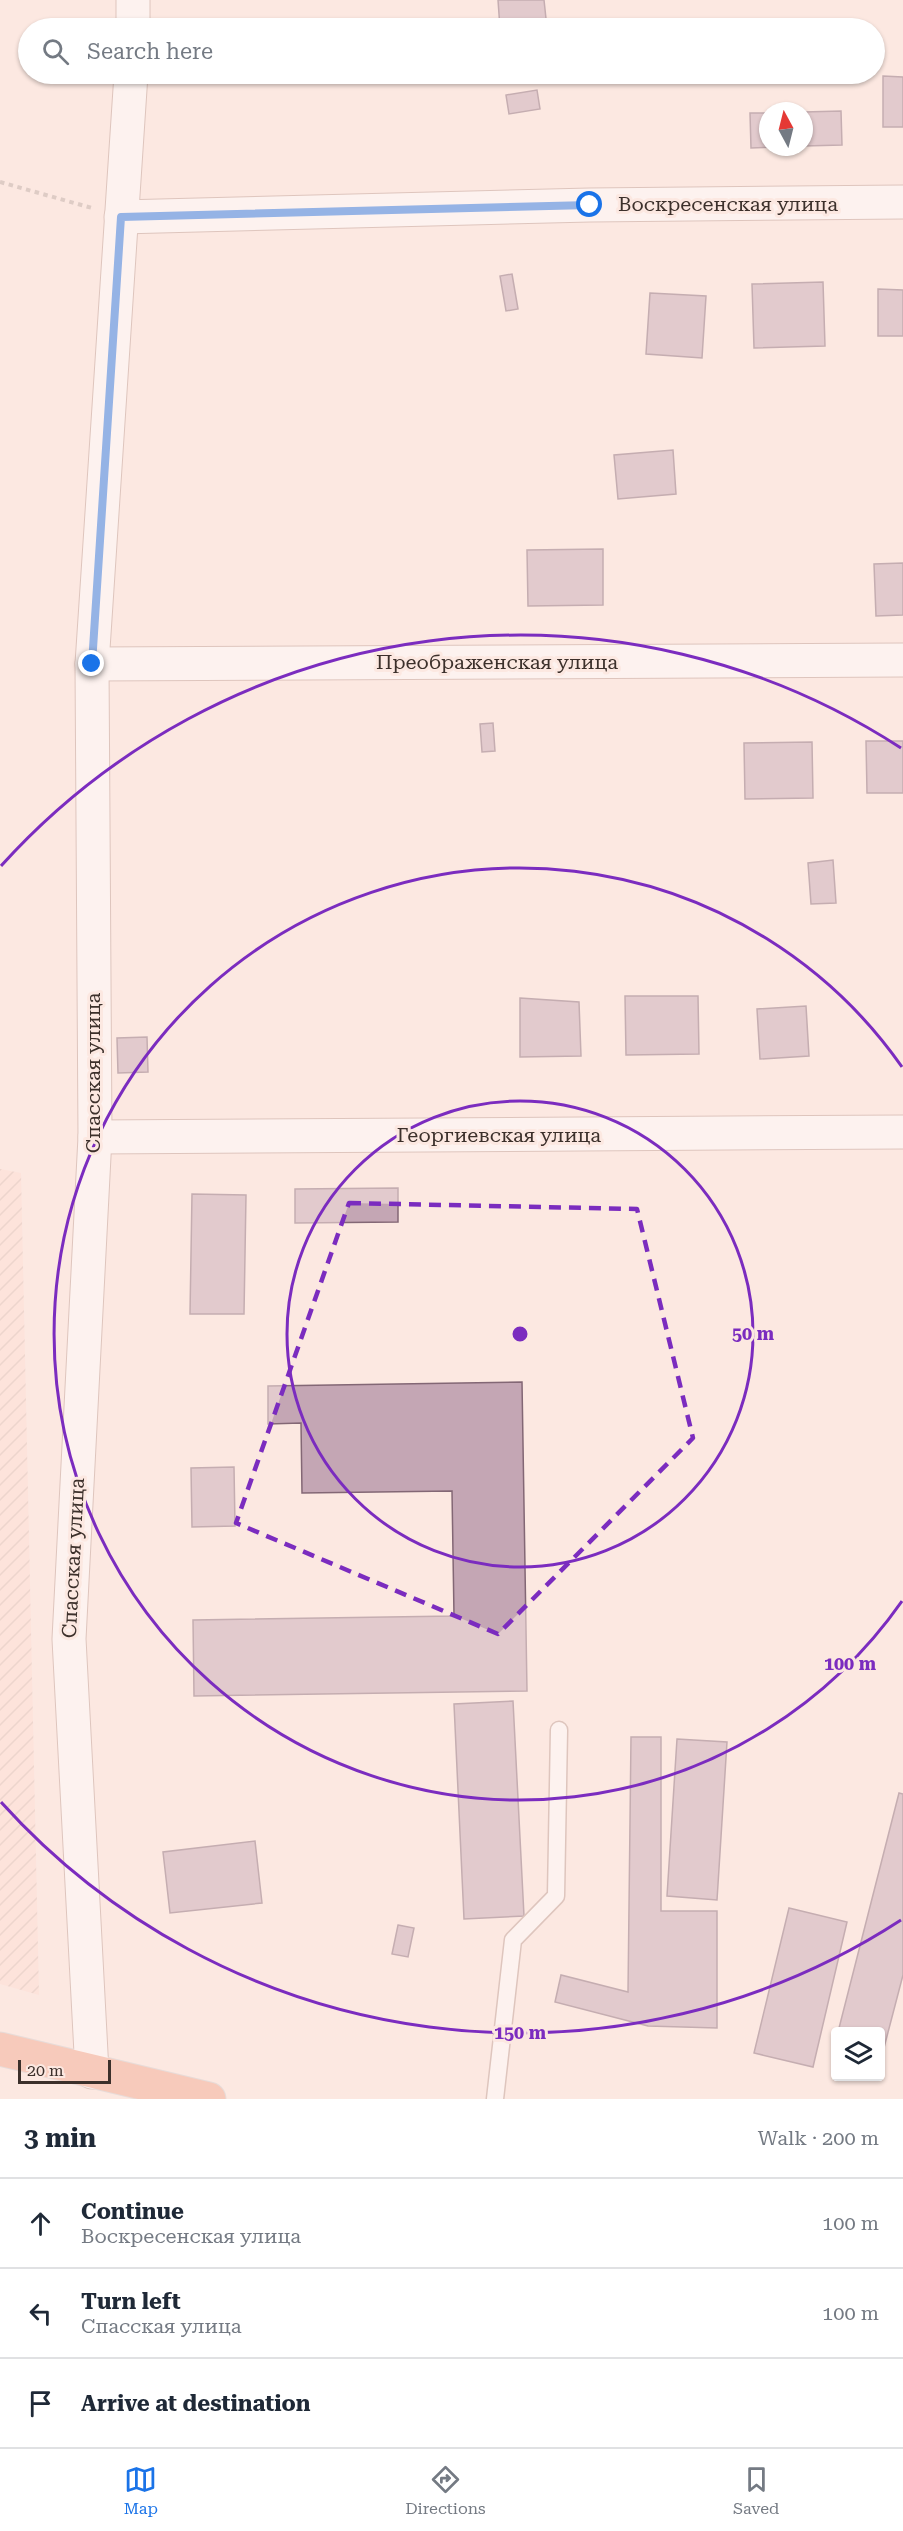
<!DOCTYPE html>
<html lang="en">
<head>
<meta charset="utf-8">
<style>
  body { margin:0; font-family:"Roboto Serif",serif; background:#f2f2f3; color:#1f2937 }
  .controls { position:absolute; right:18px; bottom:18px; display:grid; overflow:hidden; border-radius:6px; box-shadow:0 2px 4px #0004 }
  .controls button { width:54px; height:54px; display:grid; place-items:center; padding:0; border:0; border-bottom:2px solid #e0e1e3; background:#fff; color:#1f2937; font:30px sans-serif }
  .compass { position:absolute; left:759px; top:102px; width:54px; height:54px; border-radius:50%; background:#fff; box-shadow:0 2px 4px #0004; rotate:353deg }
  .scale { position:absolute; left:18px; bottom:15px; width:93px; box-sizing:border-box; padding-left:6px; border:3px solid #3c302b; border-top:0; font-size:16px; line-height:21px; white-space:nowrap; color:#3c302b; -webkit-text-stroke:4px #fce8e1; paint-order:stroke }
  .stop { position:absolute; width:18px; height:18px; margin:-14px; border:4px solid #1a73e8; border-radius:50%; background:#fff }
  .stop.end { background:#1a73e8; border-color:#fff; box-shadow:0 2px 6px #0008 }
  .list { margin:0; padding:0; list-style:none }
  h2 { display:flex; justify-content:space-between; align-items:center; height:78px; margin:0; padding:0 24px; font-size:26px }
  h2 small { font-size:20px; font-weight:400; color:#747a83 }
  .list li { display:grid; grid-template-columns:39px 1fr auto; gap:18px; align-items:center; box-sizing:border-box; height:90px; padding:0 24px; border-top:2px solid #e0e1e3 }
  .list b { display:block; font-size:22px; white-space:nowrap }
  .list p { margin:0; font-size:20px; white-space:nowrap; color:#747a83 }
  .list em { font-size:20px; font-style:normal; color:#747a83 }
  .icon { flex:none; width:33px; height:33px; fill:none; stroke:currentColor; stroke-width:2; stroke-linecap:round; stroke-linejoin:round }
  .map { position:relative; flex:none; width:903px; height:2099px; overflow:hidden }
  .search { position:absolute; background:#fff; box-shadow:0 2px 4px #0004; left:18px; right:18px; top:18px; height:66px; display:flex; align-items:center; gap:15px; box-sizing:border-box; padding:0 21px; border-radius:33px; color:#747a83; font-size:22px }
  .sheet { height:348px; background:#fff }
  nav { display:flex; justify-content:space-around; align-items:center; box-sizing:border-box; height:84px; border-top:2px solid #e0e1e3; background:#fff; font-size:16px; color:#747a83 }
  nav a { display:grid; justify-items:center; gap:3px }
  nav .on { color:#1a73e8 }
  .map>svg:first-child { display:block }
  .industrial { fill:url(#industrial-furrows) }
  .building { fill:#c4a6b4; stroke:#836775; stroke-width:1.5 }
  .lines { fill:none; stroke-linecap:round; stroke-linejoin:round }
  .service-casing { stroke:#bb9c91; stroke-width:19 }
  .minor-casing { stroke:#bb9c91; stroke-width:35 }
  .primary-casing { stroke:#d0cdcc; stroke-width:35 }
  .path { stroke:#bbaaa3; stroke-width:4; stroke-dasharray:4.5 4.5; stroke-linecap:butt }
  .service { stroke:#fff; stroke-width:16 }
  .minor { stroke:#fff; stroke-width:33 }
  .primary { stroke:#f2a78c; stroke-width:33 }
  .route { stroke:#1a73e8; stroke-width:8 }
  .marked { fill:none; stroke:#7b2cbf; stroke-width:4.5; stroke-dasharray:12 8; stroke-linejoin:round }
  .ring { fill:none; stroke:#7b2cbf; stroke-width:3 }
  .labels { text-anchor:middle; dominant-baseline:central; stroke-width:6; stroke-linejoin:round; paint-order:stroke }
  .street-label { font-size:20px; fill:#3c302b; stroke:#fce8e1 }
  .centre { fill:#7b2cbf; stroke:#fce8e1; stroke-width:3 }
  .ring-label { font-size:18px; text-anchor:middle; font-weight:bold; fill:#7b2cbf; stroke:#fce8e1; stroke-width:6; stroke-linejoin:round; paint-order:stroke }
</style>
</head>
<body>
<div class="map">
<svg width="903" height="2099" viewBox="0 0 903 2099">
  <defs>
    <pattern id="industrial-furrows" width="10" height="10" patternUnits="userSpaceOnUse" patternTransform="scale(1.5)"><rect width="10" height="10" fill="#ffded2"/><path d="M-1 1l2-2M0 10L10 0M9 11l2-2" fill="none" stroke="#dbbfb4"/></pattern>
  </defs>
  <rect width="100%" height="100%" fill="#fce8e1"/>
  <!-- industrial -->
  <polygon class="industrial" points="0,1169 21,1173 39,1995 0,1984"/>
  <!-- building -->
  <g class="building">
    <polygon points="498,0 544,0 547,28 500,28"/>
    <polygon points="883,76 903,77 903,127 883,127"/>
    <polygon points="537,90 540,109 509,114 506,95"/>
    <polygon points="841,111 842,145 804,146 804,112"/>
    <polygon points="750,113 768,113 768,147 777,147 751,148"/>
    <polygon points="512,274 518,309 506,311 500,276"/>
    <polygon points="823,282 825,346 754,348 752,284"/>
    <polygon points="878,289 903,290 903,336 878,336"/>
    <polygon points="650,293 706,296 702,358 646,354"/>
    <polygon points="673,450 676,494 618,499 614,455"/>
    <polygon points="603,549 603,605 528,606 527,550"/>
    <polygon points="903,563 903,615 876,616 874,564"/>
    <polygon points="493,723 495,751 482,752 480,724"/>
    <polygon points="866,741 903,741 903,793 867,793"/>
    <polygon points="812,742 813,798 745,799 744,743"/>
    <polygon points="833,860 836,903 811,904 808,863"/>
    <polygon points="625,996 698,996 699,1054 626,1055"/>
    <polygon points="520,998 579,1002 581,1056 520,1057"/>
    <polygon points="806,1006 809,1056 760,1059 757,1009"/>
    <polygon points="147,1037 148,1072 118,1073 117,1038"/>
    <polygon points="398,1188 398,1222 295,1223 295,1189"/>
    <polygon points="192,1194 246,1195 244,1314 190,1314"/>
    <polygon points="522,1382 527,1691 194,1696 193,1620 454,1616 452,1491 302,1493 301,1423 268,1424 268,1386"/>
    <polygon points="234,1467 235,1526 192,1527 191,1468"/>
    <polygon points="513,1701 524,1916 464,1919 454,1704"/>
    <polygon points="631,1737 661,1737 661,1911 717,1911 717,2028 648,2026 555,2002 561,1975 628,1992"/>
    <polygon points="677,1739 727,1742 717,1900 667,1896"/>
    <polygon points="899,1793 903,1794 903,1975 880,2063 880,2032 838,2032"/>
    <polygon points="255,1841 262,1903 170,1913 163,1852"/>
    <polygon points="789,1908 847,1922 813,2067 754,2053"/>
    <polygon points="398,1925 414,1928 408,1957 392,1954"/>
  </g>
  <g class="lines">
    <!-- service casing -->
    <g class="service-casing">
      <polyline id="service" points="495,2099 513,1940 556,1896 559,1730"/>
    </g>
    <!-- minor casing -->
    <g class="minor-casing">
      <g id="minor">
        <polyline points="133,28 133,0"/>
        <polyline points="121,217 590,205 903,202"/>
        <polyline points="92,664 903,660"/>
        <polyline points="95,1137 903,1132"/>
        <polyline points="92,2072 69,1639 95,1137 92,664 131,74"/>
      </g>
    </g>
    <!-- primary casing -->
    <g class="primary-casing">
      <polyline id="primary" points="0,2049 209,2099"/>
    </g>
    <!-- path -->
    <polyline class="path" points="0,182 92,208"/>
    <!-- service -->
    <use href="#service" class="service"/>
    <!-- minor -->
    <use href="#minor" class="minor"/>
    <!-- primary -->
    <use href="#primary" class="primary"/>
  </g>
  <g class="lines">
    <!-- route -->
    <polyline class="route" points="92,664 121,217 590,205"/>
  </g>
  <!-- marked area -->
  <path d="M0 0H903V2099H0ZM 349,1203 L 637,1209 L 693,1438 L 498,1634 L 236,1523 Z" fill="#fce8e1" fill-opacity=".55" fill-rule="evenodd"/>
  <path class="marked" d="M 349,1203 L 637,1209 L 693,1438 L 498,1634 L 236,1523 Z"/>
  <!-- distance rings -->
  <g class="ring">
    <circle cx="520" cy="1334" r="233"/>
    <path d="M902 1601A466 466 0 1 1 902 1067"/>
    <path d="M901 1920A699 699 0 0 1 1 1802M1 866A699 699 0 0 1 901 748"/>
  </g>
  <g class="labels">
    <!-- street labels -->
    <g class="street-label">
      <text x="728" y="204">Воскресенская улица</text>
      <text x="497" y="662">Преображенская улица</text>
      <text transform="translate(93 1073) rotate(-90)">Спасская улица</text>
      <text x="499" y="1135">Георгиевская улица</text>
      <text transform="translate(73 1558) rotate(-87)">Спасская улица</text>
    </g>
  </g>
  <circle cx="520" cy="1334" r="9" class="centre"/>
  <g class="ring-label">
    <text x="753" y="1340">50 m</text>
    <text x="850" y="1670">100 m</text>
    <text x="520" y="2039">150 m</text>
  </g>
</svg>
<div class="controls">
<button><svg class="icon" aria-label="layers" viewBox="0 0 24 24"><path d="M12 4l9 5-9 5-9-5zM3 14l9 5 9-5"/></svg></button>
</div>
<svg class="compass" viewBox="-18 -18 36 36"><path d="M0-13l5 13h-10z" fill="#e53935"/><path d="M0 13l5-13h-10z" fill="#747a83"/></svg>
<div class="scale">20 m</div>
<div class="stop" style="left:590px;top:205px"></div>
<div class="stop end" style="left:92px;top:664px"></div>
<div class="search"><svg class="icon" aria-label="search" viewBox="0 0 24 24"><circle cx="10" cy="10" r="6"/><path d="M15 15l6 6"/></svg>Search here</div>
</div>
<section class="sheet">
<h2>3 min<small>Walk · 200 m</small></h2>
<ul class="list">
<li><svg class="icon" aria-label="ahead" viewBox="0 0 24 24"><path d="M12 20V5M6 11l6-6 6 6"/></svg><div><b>Continue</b><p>Воскресенская улица</p></div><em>100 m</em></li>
<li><svg class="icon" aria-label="left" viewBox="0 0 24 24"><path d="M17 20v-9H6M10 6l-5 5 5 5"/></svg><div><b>Turn left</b><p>Спасская улица</p></div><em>100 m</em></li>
<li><svg class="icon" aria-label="arrive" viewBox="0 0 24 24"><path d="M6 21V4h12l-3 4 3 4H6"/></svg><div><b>Arrive at destination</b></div></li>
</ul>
</section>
<nav>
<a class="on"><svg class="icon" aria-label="map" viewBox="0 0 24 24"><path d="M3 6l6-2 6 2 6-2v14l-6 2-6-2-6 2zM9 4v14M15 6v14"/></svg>Map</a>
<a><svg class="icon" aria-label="directions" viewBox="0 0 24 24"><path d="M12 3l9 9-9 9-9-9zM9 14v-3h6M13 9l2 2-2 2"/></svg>Directions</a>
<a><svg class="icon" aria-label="saved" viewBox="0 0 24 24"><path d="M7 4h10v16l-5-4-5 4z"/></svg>Saved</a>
</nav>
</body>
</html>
